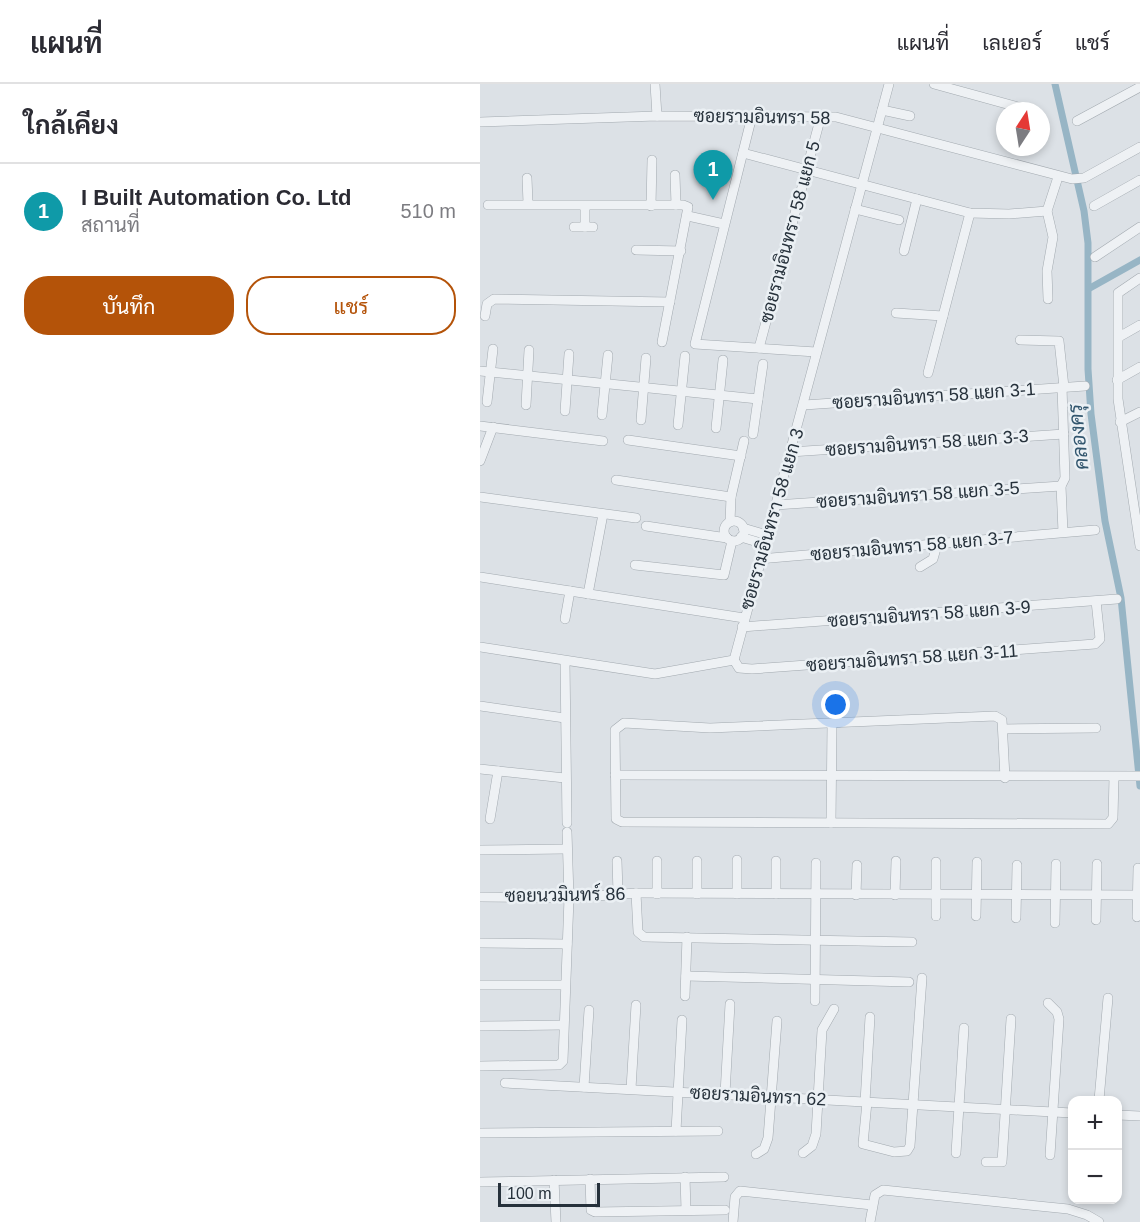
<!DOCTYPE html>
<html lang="th">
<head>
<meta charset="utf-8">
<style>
  body { margin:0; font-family:Arial,Sarabun,sans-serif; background:#f7f7f7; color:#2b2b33 }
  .controls { position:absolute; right:18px; bottom:18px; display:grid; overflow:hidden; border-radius:12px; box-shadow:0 3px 9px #0003 }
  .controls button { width:54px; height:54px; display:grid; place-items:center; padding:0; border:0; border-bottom:2px solid #e1e1e2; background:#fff; color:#2b2b33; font:30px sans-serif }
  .compass { position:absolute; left:516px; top:18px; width:54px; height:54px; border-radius:50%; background:#fff; box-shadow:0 3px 9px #0003; rotate:12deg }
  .scale { position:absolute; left:18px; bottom:15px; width:102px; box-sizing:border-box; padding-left:6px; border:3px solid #26313b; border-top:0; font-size:16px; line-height:21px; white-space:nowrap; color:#26313b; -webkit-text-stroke:4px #ebf0f4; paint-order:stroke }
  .you { position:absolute; left:356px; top:621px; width:21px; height:21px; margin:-15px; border:4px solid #fff; border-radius:50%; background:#1a73e8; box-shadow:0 0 0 9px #1a73e833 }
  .badge { display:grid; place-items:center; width:39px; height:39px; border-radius:50%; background:#b45309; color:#fff; font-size:20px; font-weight:700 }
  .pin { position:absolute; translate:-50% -50px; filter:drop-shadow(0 2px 3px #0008) }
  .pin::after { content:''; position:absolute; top:32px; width:21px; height:18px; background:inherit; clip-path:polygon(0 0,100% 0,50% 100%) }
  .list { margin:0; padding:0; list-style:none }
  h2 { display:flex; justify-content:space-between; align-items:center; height:78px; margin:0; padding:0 24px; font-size:26px }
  h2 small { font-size:20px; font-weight:400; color:#7c7c81 }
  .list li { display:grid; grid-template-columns:39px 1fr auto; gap:18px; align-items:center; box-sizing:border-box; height:96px; padding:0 24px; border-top:2px solid #e1e1e2 }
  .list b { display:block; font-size:22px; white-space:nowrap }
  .list p { margin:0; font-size:20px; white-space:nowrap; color:#7c7c81 }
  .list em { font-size:20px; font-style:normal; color:#7c7c81 }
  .actions { display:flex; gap:12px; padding:18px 24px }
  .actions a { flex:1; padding:14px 0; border:2px solid #b45309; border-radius:24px; text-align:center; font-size:21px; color:#b45309 }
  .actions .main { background:#b45309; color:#fff }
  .map { position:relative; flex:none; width:660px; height:1138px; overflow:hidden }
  header { display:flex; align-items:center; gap:36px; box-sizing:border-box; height:84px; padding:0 30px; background:#fff; border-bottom:2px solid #e1e1e2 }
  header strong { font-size:28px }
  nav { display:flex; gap:33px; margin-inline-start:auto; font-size:21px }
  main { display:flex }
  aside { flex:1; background:#fff }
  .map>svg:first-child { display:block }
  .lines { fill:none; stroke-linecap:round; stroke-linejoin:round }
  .canal { stroke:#97b5c5; stroke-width:7 }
  .minor-casing { stroke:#a2a9af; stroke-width:10 }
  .minor { stroke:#eef1f4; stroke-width:9 }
  .labels { text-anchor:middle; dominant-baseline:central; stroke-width:5; stroke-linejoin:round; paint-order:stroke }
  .street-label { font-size:18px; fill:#26313b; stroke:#ebf0f4 }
  .water-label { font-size:20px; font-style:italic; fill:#32566e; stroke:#ebf0f4 }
</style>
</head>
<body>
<header>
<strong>แผนที่</strong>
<nav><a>แผนที่</a><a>เลเยอร์</a><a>แชร์</a></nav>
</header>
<main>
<aside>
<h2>ใกล้เคียง<small></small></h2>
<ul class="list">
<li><span class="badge" style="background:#0f9aa8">1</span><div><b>I Built Automation Co. Ltd</b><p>สถานที่</p></div><em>510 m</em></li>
</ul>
<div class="actions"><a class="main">บันทึก</a><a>แชร์</a></div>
</aside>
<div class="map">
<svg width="660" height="1138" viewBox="0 0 660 1138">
  <rect width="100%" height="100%" fill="#dce1e6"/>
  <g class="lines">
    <!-- canal -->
    <g class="canal">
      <polyline points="575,0 604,127 608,159 608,285 611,330 625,437 641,514 660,702"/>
      <polyline points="610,204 660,176"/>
    </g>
    <!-- minor casing -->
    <g class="minor-casing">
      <g id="minor">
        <polyline points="175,0 177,32"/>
        <polyline points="454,0 549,26"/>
        <polyline points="402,26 430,32"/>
        <polyline points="272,32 215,260 336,268"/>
        <polyline points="597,37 660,3"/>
        <polyline points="0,38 177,32 356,33 592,95 604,94 660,63"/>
        <polyline points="263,69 490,129 529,130 567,127"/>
        <polyline points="195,91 196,121"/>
        <polyline points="47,94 48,119"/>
        <polyline points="8,121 203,121 208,123 182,258"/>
        <polyline points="105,122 105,143"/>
        <polyline points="171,122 172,76"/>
        <polyline points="614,122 660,96"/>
        <polyline points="375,125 419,136"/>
        <polyline points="208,132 244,140"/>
        <polyline points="94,143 113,143"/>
        <polyline points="156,166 201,167"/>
        <polyline points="424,167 437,115"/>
        <polyline points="615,173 660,143"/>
        <polyline points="660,194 638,209 638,315 660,462"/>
        <polyline points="568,215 567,187 573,153 567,127 578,93"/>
        <polyline points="416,229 463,232"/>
        <polyline points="5,232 7,220 14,215 190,218"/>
        <polyline points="639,253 660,241"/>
        <polyline points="540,256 579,257 584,303"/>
        <polyline points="279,264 341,32"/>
        <polyline points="0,287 278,315"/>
        <polyline points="448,289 490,129"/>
        <polyline points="637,296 660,283"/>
        <polyline points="582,303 585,394 581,402 583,448"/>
        <polyline points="7,318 13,265"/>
        <polyline points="46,321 49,266"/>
        <polyline points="324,321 605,302"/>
        <polyline points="85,327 89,270"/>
        <polyline points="122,331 128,271"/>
        <polyline points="161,336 166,274"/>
        <polyline points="640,338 660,328"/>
        <polyline points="198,341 205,272"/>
        <polyline points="0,342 123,357"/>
        <polyline points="236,344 243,276"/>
        <polyline points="273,350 283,280"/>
        <polyline points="148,356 261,372"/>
        <polyline points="310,368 584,350"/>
        <polyline points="0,377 13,343"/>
        <polyline points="136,396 251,413"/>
        <polyline points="0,413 156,434"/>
        <polyline points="295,421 581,402"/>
        <circle cx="254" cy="447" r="10"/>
        <polyline points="250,438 251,413 264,357"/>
        <polyline points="166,442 247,454"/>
        <polyline points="263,444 287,451"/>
        <polyline points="261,453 284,460"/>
        <polyline points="280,475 615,446"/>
        <polyline points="155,481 244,491 252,457"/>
        <polyline points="440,483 453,475 457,461"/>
        <polyline points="0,493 264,534"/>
        <polyline points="108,510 123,430"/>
        <polyline points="85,535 90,507"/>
        <polyline points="262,543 637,515"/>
        <polyline points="0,563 175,590 254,576"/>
        <polyline points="254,576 409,0"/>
        <polyline points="254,576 259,584 272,585 615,560 620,555 616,517"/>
        <polyline points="85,577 87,739"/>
        <polyline points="0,622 85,634"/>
        <polyline points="523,645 616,644"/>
        <polyline points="0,685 85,694"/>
        <polyline points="135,691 660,692"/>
        <polyline points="525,694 522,636 515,632 230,644 144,639 135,646 136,735 142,738 628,740 633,734 634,693"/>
        <polyline points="10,735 18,687"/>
        <polyline points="351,739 352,640"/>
        <polyline points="0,766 86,765"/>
        <polyline points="137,777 138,809"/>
        <polyline points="156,809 660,811"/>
        <polyline points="177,810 177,777"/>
        <polyline points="217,810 217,777"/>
        <polyline points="257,810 257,776"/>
        <polyline points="296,810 296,777"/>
        <polyline points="376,811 377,781"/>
        <polyline points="415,811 416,777"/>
        <polyline points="0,813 89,814 156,809 158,848 164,853 432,858"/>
        <polyline points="456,832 456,778"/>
        <polyline points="496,832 497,778"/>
        <polyline points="657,833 658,784"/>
        <polyline points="536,834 537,781"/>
        <polyline points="616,836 617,780"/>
        <polyline points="575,839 576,780"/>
        <polyline points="0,859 87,860"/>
        <polyline points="206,892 429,898"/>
        <polyline points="0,901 85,901"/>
        <polyline points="205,912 207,853"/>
        <polyline points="335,917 336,779"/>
        <polyline points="568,919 577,928 579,935 570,1071"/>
        <polyline points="0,942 83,941"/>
        <polyline points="0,982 79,981 83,977 89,814 87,748"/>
        <polyline points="25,999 592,1029"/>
        <polyline points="104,1003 109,926"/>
        <polyline points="151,1005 156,921"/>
        <polyline points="245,1010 250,920"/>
        <polyline points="619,1016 628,914"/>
        <polyline points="385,1018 390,933"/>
        <polyline points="387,1018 383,1060 414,1068 427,1067 430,1062 442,894"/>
        <polyline points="638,1031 660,1032"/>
        <polyline points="196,1047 202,936"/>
        <polyline points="0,1049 238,1047"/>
        <polyline points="323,1069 332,1062 336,1050 342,946 354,925"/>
        <polyline points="476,1069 484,944"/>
        <polyline points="276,1070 284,1065 288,1054 297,937"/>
        <polyline points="506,1078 522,1078 531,935"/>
        <polyline points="205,1093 206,1126"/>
        <polyline points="110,1095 111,1126 115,1128 245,1126"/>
        <polyline points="74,1096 76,1138"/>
        <polyline points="0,1098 244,1093"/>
        <polyline points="253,1138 255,1113 260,1107 392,1121"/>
        <polyline points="390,1138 395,1111 403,1106 588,1125 607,1131 619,1138"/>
      </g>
    </g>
    <!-- minor -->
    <use href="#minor" class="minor"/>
  </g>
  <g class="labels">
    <!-- street labels -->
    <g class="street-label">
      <text transform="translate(282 33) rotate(1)">ซอยรามอินทรา 58</text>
      <text transform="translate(310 148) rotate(-75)">ซอยรามอินทรา 58 แยก 5</text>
      <text transform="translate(454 312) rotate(-4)">ซอยรามอินทรา 58 แยก 3-1</text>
      <text transform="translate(447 359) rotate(-4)">ซอยรามอินทรา 58 แยก 3-3</text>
      <text transform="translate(438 411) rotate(-4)">ซอยรามอินทรา 58 แยก 3-5</text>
      <text transform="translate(292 435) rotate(-74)">ซอยรามอินทรา 58 แยก 3</text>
      <text transform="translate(432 462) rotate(-5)">ซอยรามอินทรา 58 แยก 3-7</text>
      <text transform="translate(449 530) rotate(-4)">ซอยรามอินทรา 58 แยก 3-9</text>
      <text transform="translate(432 574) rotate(-4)">ซอยรามอินทรา 58 แยก 3-11</text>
      <text transform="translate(85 811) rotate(-1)">ซอยนวมินทร์ 86</text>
      <text transform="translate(278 1012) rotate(3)">ซอยรามอินทรา 62</text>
    </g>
    <!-- water labels -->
    <g class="water-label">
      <text transform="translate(598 353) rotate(-96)">คลองครุ</text>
    </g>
  </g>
</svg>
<div class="controls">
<button>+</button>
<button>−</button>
</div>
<svg class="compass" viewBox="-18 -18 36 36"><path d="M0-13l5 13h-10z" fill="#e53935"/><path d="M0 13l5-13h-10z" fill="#7c7c81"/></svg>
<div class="scale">100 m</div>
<div class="you"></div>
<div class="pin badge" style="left:233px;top:116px;background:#0f9aa8">1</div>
</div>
</main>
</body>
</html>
